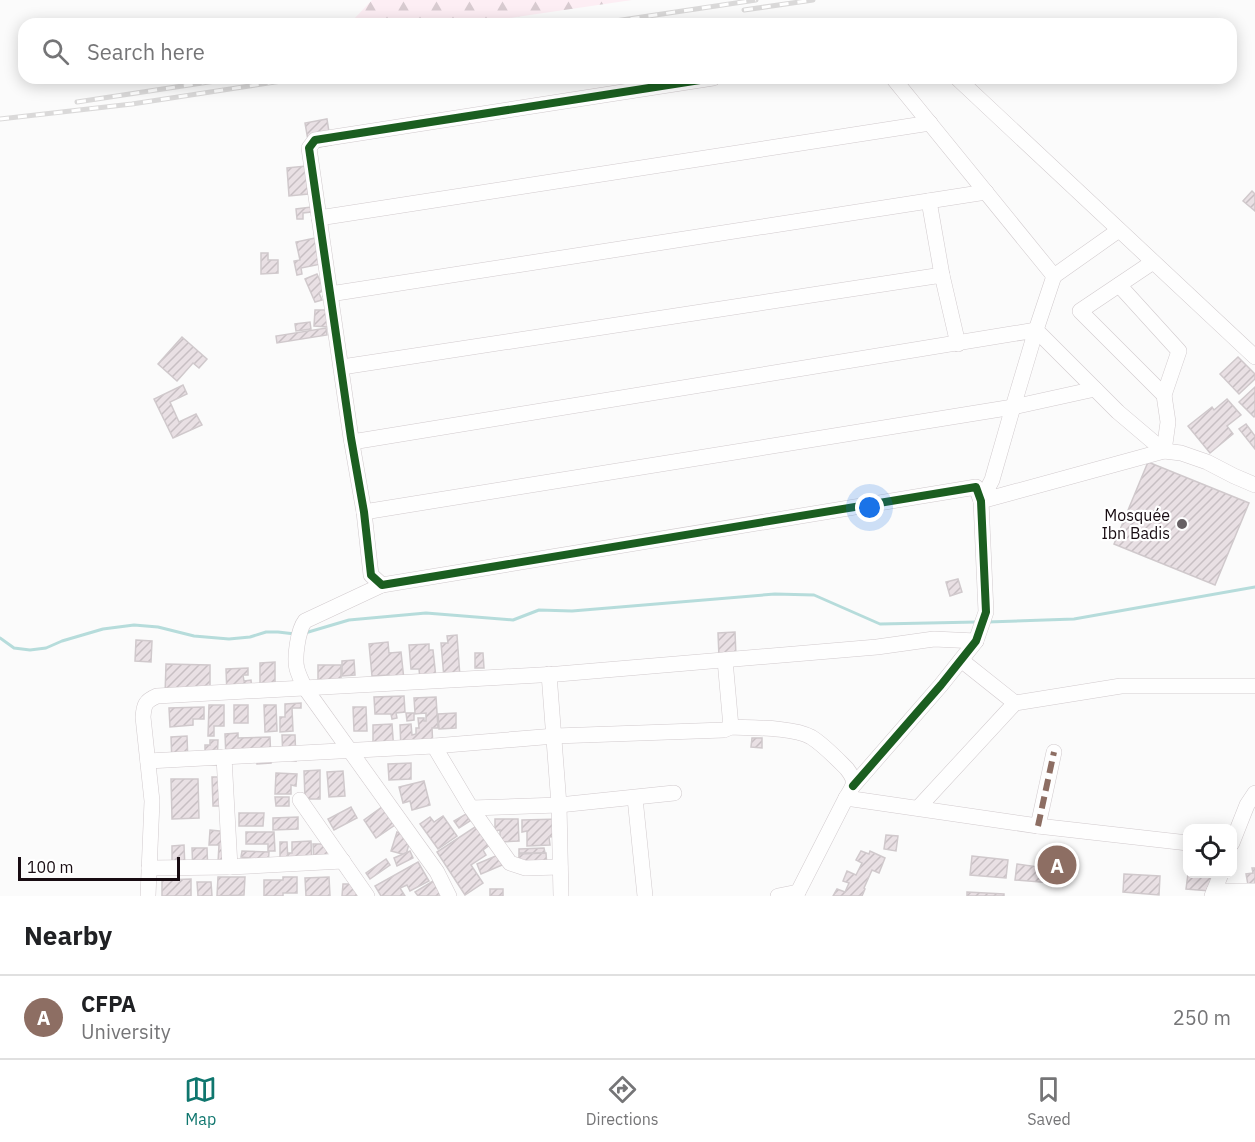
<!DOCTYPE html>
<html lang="en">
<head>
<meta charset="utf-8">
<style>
  body { margin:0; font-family:"IBM Plex Sans",sans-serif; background:#f2f2f2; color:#202124 }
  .controls { position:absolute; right:18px; bottom:18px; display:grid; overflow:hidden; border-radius:12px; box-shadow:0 3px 15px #0003 }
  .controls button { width:54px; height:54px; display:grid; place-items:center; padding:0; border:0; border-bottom:2px solid #e0e0e0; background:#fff; color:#202124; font:30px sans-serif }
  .scale { position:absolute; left:18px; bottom:15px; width:162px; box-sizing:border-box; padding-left:6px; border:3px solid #180c12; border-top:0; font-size:16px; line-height:21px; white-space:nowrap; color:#180c12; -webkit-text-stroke:4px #fff; paint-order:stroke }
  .you { position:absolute; left:870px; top:508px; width:21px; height:21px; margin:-15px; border:4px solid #fff; border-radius:50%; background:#1a73e8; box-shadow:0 0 0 9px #1a73e833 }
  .badge { display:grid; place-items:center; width:39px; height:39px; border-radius:50%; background:#0f766e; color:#fff; font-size:20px; font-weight:700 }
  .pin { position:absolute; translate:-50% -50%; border:3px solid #fff; box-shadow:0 2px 6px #0006 }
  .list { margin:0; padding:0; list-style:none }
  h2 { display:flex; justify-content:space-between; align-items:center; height:78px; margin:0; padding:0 24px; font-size:26px }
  h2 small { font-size:20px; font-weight:400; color:#757577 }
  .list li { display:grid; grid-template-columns:39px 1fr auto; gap:18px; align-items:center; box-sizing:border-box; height:84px; padding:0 24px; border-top:2px solid #e0e0e0 }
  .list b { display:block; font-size:22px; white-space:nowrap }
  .list p { margin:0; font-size:20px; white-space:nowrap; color:#757577 }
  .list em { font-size:20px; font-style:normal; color:#757577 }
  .icon { flex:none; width:33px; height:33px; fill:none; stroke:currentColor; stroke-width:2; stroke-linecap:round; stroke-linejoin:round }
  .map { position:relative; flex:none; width:1255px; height:896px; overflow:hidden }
  .search { position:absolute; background:#fff; box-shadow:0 3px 15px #0003; left:18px; right:18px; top:18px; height:66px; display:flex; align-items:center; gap:15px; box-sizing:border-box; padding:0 21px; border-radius:18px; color:#757577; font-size:22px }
  .sheet { height:162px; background:#fff }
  nav { display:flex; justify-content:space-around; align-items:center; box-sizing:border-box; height:84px; border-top:2px solid #e0e0e0; background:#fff; font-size:16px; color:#757577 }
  nav a { display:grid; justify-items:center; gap:3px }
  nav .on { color:#0f766e }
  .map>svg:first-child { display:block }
  .forest { fill:url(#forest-firs) }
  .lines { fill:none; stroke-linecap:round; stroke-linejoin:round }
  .stream { stroke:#b6dcdb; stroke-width:3 }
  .building { fill:url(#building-hatch); stroke:#d0c9cc; stroke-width:1.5 }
  .minor-casing { stroke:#d1cacd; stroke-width:16 }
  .minor { stroke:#fefefe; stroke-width:15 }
  .rail-casing { stroke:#dad9d9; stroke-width:5 }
  .rail { stroke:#fff; stroke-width:3; stroke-dasharray:9; stroke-linecap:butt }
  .quiet { stroke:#8d6e63; stroke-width:6; stroke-dasharray:12 6; stroke-linecap:butt }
  .cycleway-casing { stroke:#fff; stroke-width:11 }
  .cycleway { stroke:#1b5e20; stroke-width:8 }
  .poi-dot { fill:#676064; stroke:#fff; stroke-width:2 }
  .labels { text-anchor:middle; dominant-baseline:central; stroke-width:4.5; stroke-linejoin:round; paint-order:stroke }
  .poi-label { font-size:16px; fill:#180c12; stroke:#fff; text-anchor:end }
</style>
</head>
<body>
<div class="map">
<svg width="1255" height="896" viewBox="0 0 1255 896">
  <defs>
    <pattern id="forest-firs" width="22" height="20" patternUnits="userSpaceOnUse" patternTransform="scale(1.5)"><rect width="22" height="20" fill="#fdeef4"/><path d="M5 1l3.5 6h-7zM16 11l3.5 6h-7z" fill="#d8cbd0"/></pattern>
    <pattern id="building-hatch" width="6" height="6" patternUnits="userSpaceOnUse" patternTransform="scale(1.5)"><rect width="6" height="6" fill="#e9e0e4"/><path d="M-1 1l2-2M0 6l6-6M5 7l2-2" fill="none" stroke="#c7bfc3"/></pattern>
  </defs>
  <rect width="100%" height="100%" fill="#fbfbfb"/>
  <!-- forest -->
  <polygon class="forest" points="372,0 632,0 470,24 354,24 354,19"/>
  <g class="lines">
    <!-- stream -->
    <g class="stream">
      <polyline points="987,622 1074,619 1255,587"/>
      <polyline points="305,633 349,620 426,613 513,620 539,610 572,611 775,594 814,595 880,624 977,622"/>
      <polyline points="0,638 14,648 30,650 46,648 62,641 103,629 134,625 158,627 194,636 229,639 250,637 266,632 278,632 295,634"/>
    </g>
  </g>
  <!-- building -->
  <g class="building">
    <polygon points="327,119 331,145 319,147 319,145 309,146 305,123"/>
    <polygon points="306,166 308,194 289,196 287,168"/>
    <polygon points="1252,191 1255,194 1255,211 1243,201"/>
    <polygon points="311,207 311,212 303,213 303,219 297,219 296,209"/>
    <polygon points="320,237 326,263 301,268 302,274 297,275 294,261 300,260 296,242"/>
    <polygon points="261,253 268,253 268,260 278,260 278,273 261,274"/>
    <polygon points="317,274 324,290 319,293 322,300 315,302 305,279"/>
    <polygon points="315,310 328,310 328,327 314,326"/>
    <polygon points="310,322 311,329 296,331 295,324"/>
    <polygon points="326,328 327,335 277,343 276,336"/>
    <polygon points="182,337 207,359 199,368 193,363 177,381 158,364"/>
    <polygon points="1238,357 1255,374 1255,379 1239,394 1220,374"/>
    <polygon points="183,385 187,394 170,402 179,422 196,414 202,425 173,438 154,399"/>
    <polygon points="1255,387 1255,416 1254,417 1239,402"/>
    <polygon points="1227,399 1241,415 1227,426 1233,434 1210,453 1188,426 1212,407 1214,410"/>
    <polygon points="1246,424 1255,436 1255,449 1239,429"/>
    <polygon points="1148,462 1249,503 1215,585 1114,544"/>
    <polygon points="958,579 962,592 950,596 946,582"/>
    <polygon points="735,632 736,656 719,657 718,633"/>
    <polygon points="457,635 460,677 444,678 441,643 448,643 447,636"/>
    <polygon points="136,640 152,641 151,662 135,661"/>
    <polygon points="388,642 389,653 401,652 404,680 389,681 389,675 372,676 369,644"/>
    <polygon points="429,644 429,650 433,650 436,678 420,679 419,669 411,669 409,645"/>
    <polygon points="475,653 483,653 484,668 475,668"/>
    <polygon points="354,660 355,675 342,676 342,661"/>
    <polygon points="275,662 275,688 260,689 260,663"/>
    <polygon points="166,664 210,665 210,688 165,695"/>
    <polygon points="318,665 341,665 341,690 318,680"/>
    <polygon points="248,668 248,675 243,675 244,681 251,680 252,692 227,696 226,669"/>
    <polygon points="404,696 405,712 396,713 397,718 392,719 391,714 375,714 374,697"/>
    <polygon points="436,697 438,728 432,728 433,748 401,749 400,725 411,724 412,735 416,734 416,728 419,728 418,718 424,718 424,721 426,721 426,713 414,714 414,720 407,721 406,713 415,713 414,698"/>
    <polygon points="301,703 301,708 292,708 293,731 280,732 280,717 285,717 285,704"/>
    <polygon points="209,705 224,705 224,726 214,726 214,736 208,736"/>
    <rect x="234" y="705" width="14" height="18"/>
    <polygon points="264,705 276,705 277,731 265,732"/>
    <polygon points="204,707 204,719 193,719 193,725 170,727 169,708"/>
    <polygon points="353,707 366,707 367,731 354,731"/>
    <polygon points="456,713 456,728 439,729 438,714"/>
    <polygon points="392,724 394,752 373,753 373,725"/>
    <polygon points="238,733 238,738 270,737 271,763 257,764 257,762 226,758 225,734"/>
    <polygon points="282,735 295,735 296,761 283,759"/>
    <polygon points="187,736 188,763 172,763 171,737"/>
    <polygon points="752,738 762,738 762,748 751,747"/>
    <polygon points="210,740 218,740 217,765 205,764 205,745 210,745"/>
    <polygon points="411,763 411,779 389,780 388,764"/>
    <polygon points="320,770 320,799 305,799 304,771"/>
    <polygon points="343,771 345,796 329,797 327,772"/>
    <polygon points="276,773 297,774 296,786 291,785 291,794 275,794"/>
    <polygon points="212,777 221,777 229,806 213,806"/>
    <polygon points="171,779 198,779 199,818 172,819"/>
    <polygon points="424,781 430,805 412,810 410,801 403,803 399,787"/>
    <polygon points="275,797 289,797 289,806 276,806"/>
    <polygon points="351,807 357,818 334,830 328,819"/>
    <polygon points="382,807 398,823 376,838 364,820"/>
    <polygon points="239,813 264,813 263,826 239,826"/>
    <polygon points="466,814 470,821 459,828 454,821"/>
    <polygon points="443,816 457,836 438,849 420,824 430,817 434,822"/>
    <polygon points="298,817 298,829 273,830 273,818"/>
    <polygon points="495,819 518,819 519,841 500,842 500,830 495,831"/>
    <polygon points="560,819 560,836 549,837 550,845 527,846 527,831 522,832 522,820"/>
    <polygon points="478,825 491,844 483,850 486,855 471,865 483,883 465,895 437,852"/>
    <polygon points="210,830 229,832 227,862 218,862 219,845 209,845"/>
    <polygon points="246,832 274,832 275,851 268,851 268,844 246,844"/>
    <polygon points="397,832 411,836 406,855 391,851"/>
    <polygon points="886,835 898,836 896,851 884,849"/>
    <polygon points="311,841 312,867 288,867 288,853 292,853 292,842"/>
    <polygon points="280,842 287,842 288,862 280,863"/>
    <polygon points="313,844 330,844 330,860 314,861"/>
    <polygon points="184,845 185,869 172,869 172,846"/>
    <polygon points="192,848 207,848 208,874 193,874"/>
    <polygon points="544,848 545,853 519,853 519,849"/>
    <polygon points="242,851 269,852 268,867 250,866 250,858 241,857"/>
    <polygon points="410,851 413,858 397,866 394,858"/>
    <polygon points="861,851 869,854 870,851 885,858 879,873 872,870 864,888 865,889 862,896 833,896 837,889 845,892 849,883 843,881 847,871 856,875 862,863 856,860"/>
    <polygon points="546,853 547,867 519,868 519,854"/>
    <polygon points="498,855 502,865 481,874 477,864"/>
    <polygon points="972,856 1008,860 1006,878 970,875"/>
    <polygon points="386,859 390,865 370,879 366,873"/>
    <polygon points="418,862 429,881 410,891 407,885 400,888 405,896 381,896 375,886"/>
    <polygon points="1017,864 1038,867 1038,864 1054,865 1052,883 1015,880"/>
    <polygon points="1252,868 1255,868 1255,894 1248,885 1246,874 1253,873"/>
    <polygon points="1124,874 1160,876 1159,895 1123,892"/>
    <polygon points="1188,874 1211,874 1210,891 1186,889"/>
    <polygon points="218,877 245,877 244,895 217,896"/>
    <polygon points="283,877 297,877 297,893 283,893 283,896 264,896 264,880 283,880"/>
    <polygon points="329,877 330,896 306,896 305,878"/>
    <polygon points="191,879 191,896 162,896 162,880"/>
    <polygon points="433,881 442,896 418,896 415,892"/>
    <polygon points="197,882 211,882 212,896 198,896"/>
    <polygon points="343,884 360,884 360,896 342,896"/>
    <rect x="490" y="889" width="13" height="7"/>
    <polygon points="967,892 1004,894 1004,896 967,896"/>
  </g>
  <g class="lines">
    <!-- minor casing -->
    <g class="minor-casing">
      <g id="minor">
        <polyline points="713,78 315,140 309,148 351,438 364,512 371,575 382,585 976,487 981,501 986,612 976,641 941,685 853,786"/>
        <polyline points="893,78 1054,276 1119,230"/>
        <polyline points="957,78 1255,357"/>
        <polyline points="929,201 942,275"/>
        <polyline points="319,218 930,123"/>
        <polyline points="1054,276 1036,330 1118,412 1164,451 1181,453 1207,462 1234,476 1255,485"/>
        <polyline points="1119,285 1179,351 1164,395"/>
        <polyline points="330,294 986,192"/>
        <polyline points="342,367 942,275 958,344"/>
        <polyline points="352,442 1036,330 1013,407 992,480 981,501 1164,451 1168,422 1164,395 1080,311 1153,262"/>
        <polyline points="364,512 1013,407 1095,389"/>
        <path d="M 382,585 L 305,621 C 298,630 294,658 297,669 C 299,676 302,682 305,688 L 437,872 L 449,896"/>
        <polyline points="725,660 731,727"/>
        <polyline points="961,660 1015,703"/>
        <polyline points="549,674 559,805 561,896"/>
        <polyline points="434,746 471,808 510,863 525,868 560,867"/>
        <polyline points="224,757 230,867"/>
        <path d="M 148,761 L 434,746 L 555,736 L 724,730 L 731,727 C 752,728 793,727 811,737 C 824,745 836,758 847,769 C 857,782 854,785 846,798"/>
        <polyline points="635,798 645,896"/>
        <polyline points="300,800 367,896"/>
        <polyline points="471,808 559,805 674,793"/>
        <polyline points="918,808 1015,703 1121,686 1255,686"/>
        <polyline points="1038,826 1054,752"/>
        <polyline points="1232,843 1247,805 1255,793"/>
        <polyline points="149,868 230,867 343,861"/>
        <polyline points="1214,891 1254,891 1255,896"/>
        <path d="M 148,896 L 152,801 L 143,717 C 144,705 145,701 157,696 L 558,674 L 877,647 L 934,639 L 976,641"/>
        <polyline points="778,896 798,892"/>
        <polyline points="796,896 846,798 1038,826 1188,843"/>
        <polyline points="1212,896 1221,874"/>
      </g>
    </g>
    <!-- minor -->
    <use href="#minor" class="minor"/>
    <!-- rail casing -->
    <g class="rail-casing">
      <g id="rail">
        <polyline points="744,10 813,0"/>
        <polyline points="595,24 756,0"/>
        <polyline points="77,102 235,78"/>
        <polyline points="0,119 132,104 301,78"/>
      </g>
    </g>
    <!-- rail -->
    <use href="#rail" class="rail"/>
    <!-- quiet -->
    <polyline class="quiet" points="1038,826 1054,752"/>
    <!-- cycleway casing -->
    <g class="cycleway-casing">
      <polyline id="cycleway" points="713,78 315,140 309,148 351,438 364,512 371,575 382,585 976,487 981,501 986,612 976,641 941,685 853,786"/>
    </g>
    <!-- cycleway -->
    <use href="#cycleway" class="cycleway"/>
  </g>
  <!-- markers -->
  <circle class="poi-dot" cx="1182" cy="524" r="6"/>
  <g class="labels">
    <!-- poi labels -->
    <g class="poi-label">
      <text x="1170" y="515">Mosquée<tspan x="1170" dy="18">Ibn Badis</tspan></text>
    </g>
  </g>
</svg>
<div class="controls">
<button><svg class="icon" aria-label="locate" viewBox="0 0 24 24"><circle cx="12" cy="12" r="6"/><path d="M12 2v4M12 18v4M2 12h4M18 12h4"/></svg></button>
</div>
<div class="scale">100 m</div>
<div class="you"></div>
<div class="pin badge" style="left:1057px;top:865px;background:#8d6e63">A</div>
<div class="search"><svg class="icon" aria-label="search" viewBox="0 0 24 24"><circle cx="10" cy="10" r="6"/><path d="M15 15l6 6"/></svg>Search here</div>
</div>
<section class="sheet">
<h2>Nearby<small></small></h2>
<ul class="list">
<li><span class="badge" style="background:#8d6e63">A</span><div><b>CFPA</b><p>University</p></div><em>250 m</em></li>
</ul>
</section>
<nav>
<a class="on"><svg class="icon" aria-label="map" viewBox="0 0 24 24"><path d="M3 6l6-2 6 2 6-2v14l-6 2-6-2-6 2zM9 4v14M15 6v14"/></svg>Map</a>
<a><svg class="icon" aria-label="directions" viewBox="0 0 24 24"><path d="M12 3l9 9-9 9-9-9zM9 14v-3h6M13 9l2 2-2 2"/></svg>Directions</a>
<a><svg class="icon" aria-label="saved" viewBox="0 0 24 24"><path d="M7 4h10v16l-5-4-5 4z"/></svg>Saved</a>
</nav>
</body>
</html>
